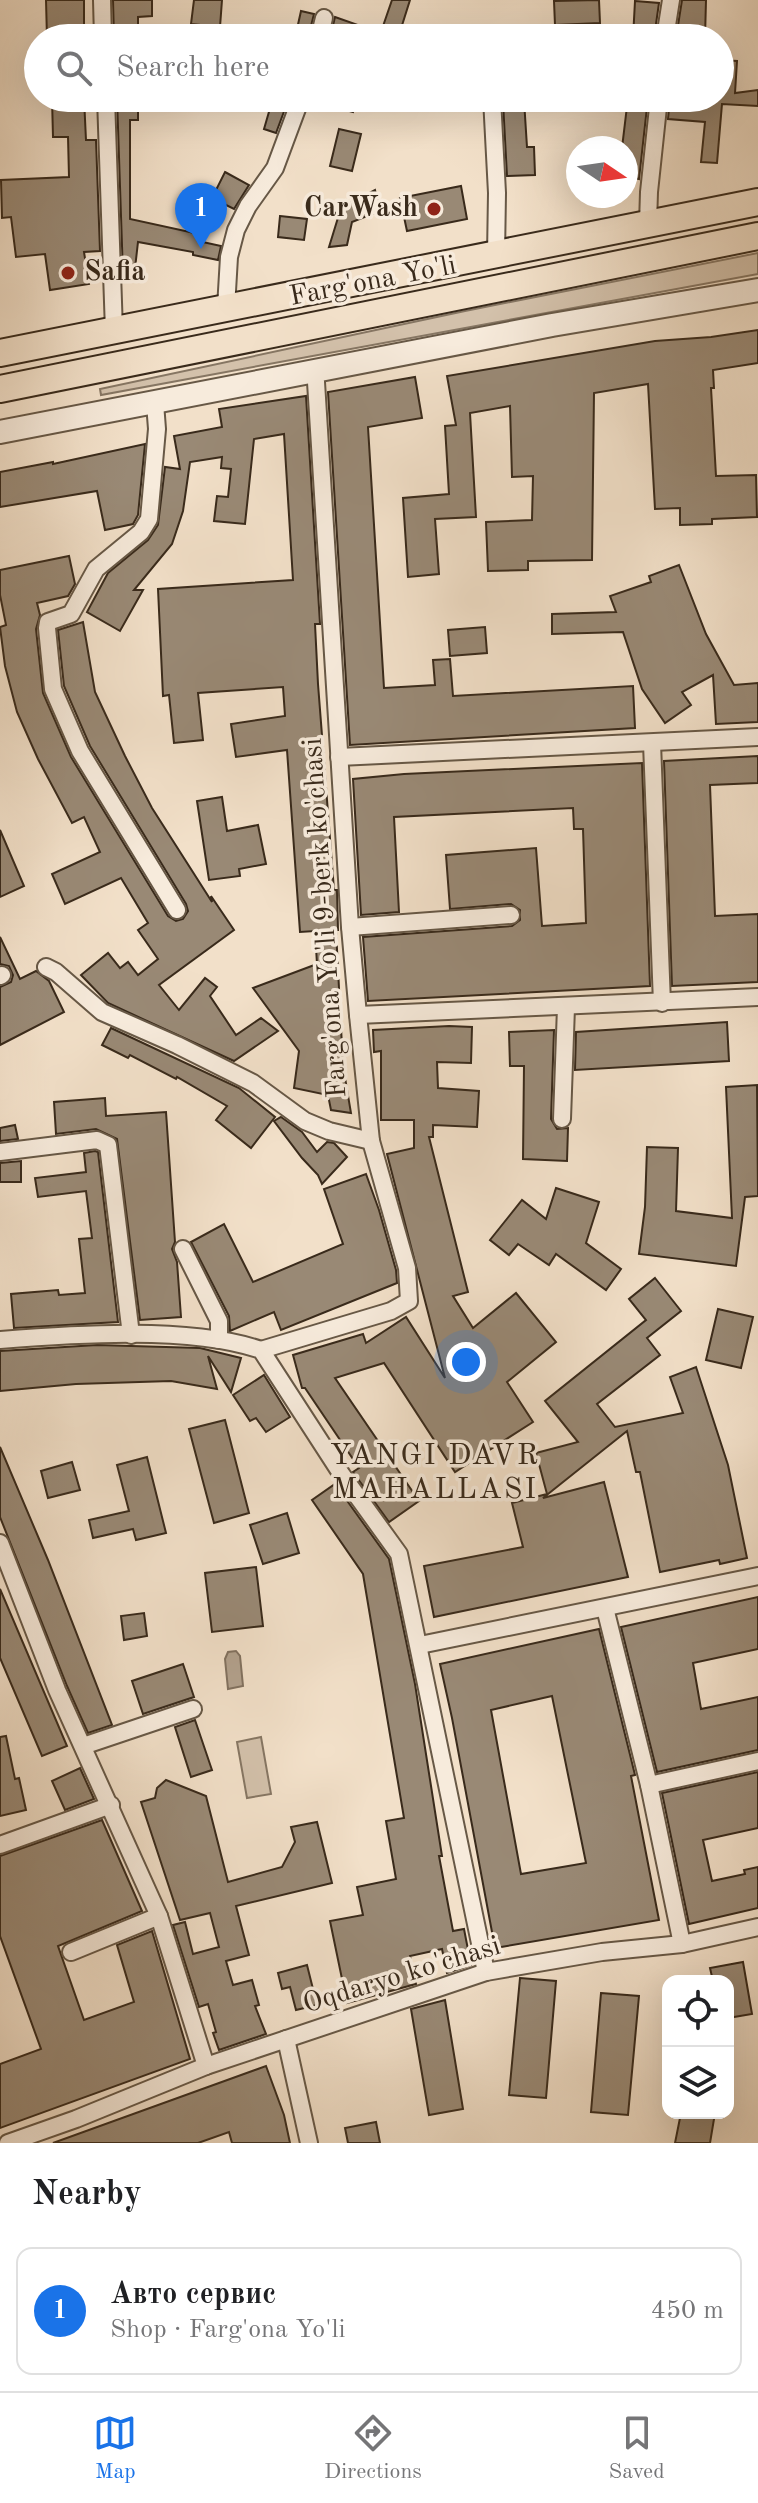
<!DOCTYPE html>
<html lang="en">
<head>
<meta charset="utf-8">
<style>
  body { margin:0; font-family:"Old Standard TT",serif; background:#f6f6f6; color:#202124 }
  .controls { position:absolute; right:24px; bottom:24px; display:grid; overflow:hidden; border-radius:16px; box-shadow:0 8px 32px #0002 }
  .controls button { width:72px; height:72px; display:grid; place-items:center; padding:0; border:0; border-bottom:2px solid #e0e0e0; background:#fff; color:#202124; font:40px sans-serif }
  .compass { position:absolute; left:566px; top:136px; width:72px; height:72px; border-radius:50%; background:#fff; box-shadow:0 8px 32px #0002; rotate:103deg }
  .you { position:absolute; left:466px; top:1362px; width:28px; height:28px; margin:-20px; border:6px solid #fff; border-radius:50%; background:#1a73e8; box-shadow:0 0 0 12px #1a73e833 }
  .badge { display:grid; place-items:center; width:52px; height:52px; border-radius:50%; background:#1a73e8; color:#fff; font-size:26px; font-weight:700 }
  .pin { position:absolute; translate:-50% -66px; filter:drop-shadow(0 2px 4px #0008) }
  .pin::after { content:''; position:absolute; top:42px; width:28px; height:24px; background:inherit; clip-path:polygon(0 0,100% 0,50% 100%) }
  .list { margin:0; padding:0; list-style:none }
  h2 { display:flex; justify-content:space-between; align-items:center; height:104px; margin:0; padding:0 32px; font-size:34px }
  h2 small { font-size:26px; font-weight:400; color:#757577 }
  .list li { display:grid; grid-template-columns:52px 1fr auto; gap:24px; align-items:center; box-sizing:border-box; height:128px; margin:0 16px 16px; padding:0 16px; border:2px solid #e0e0e0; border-radius:16px }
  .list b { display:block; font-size:30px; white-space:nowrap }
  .list p { margin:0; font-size:26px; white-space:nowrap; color:#757577 }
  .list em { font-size:26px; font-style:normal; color:#757577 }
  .icon { flex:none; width:44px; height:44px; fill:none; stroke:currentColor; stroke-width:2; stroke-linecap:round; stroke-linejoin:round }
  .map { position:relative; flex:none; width:758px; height:2143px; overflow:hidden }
  .search { position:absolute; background:#fff; box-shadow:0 8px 32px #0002; left:24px; right:24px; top:24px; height:88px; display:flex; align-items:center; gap:20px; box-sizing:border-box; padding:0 28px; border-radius:44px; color:#757577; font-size:30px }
  .sheet { height:248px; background:#fff }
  nav { display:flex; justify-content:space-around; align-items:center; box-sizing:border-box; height:112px; border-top:2px solid #e0e0e0; background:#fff; font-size:22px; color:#757577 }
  nav a { display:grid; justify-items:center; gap:4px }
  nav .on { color:#1a73e8 }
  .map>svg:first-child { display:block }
  .green { fill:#d3c1ab; stroke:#867663; stroke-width:2 }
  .water { fill:#b3a28e; stroke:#827260; stroke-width:2 }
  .building { fill:#998975; stroke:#392a1b; stroke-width:2; fill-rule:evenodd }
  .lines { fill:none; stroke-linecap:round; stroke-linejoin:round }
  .minor-casing { stroke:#675846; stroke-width:20 }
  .tertiary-casing { stroke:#675846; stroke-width:26 }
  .primary-casing { stroke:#392a1b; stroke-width:30 }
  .minor { stroke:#f7ebdc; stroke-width:16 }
  .tertiary { stroke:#f7ebdc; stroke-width:22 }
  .primary { stroke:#f2e0c9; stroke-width:26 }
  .poi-dot { fill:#8f2418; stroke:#f7ebdc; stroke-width:3 }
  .labels { text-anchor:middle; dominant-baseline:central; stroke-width:7; stroke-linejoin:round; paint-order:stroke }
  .poi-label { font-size:28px; font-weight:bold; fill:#392a1b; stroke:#f7ebdc; text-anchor:end }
  .street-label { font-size:28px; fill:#392a1b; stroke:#f7ebdc }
  .neighbourhood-label { font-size:30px; letter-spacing:2px; fill:#392a1b; stroke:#f7ebdc }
</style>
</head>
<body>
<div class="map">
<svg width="758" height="2143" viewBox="0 0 758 2143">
  <rect width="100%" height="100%" fill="#f2e0c9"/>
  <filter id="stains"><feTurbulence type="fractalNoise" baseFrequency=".0025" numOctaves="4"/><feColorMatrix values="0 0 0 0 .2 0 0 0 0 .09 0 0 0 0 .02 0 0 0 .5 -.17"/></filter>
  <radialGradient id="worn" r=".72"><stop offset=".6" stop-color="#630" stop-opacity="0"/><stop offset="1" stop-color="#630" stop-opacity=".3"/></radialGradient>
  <!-- green -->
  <g class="green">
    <polygon points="758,253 758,274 101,395 100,389 465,311"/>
    <polygon points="261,1737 271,1794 247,1798 237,1742"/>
  </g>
  <!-- water -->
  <polygon class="water" points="236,1651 240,1656 243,1686 228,1689 225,1659 228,1652"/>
  <!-- building -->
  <g class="building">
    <polygon points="46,0 84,0 84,38 47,38"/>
    <polygon points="113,0 152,0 152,16 138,17 138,38 114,38"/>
    <polygon points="194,0 222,0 220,27 191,24"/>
    <polygon points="392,0 410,0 398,38 383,38 385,30 382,29"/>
    <polygon points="599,0 600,23 555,25 554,1"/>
    <polygon points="682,0 706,0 705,38 676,38"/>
    <polygon points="635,1 659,3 654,38 633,38"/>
    <polygon points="301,11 314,14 308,38 295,38"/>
    <polygon points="335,17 358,25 353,38 330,38"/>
    <polygon points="720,60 737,61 735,93 758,90 758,106 722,104 717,163 701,162 705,122 668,119 670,98 705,101 706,98 720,98"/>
    <polygon points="52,98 84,98 86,140 96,140 100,251 84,252 89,284 50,290 45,254 16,257 11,217 2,218 1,180 69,177 68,137 53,137"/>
    <polygon points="117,98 138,98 138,120 130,120 130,219 199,234 198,241 221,246 218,260 193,255 193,252 138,242 134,277 123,275"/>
    <polygon points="273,98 289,98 276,133 264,129"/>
    <polygon points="317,98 357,98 353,112 316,102"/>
    <polygon points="628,98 648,98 639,179 626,177 626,148 622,148"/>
    <polygon points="524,100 527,147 534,147 535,175 507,176 503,102"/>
    <polygon points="339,129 361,134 352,171 330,166"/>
    <polygon points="225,172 249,185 234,209 212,198"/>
    <polygon points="461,186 467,219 407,231 400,198"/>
    <polygon points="375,190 380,211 352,222 347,245 329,247 341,208"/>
    <polygon points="280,216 307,219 304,240 278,237"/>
    <polygon points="758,330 758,363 713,370 714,388 711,388 716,476 756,475 757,517 712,519 712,524 680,525 680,508 655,509 648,384 594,393 592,560 528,561 528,570 488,571 486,522 532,520 533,476 512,477 510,406 470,413 476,517 435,519 439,574 408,577 403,498 449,494 445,426 456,425 447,376 655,341 711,337"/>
    <polygon points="415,377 422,418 368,427 384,688 435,685 433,660 450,659 453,696 633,686 635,728 350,745 328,392"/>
    <polygon points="306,396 320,624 315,624 318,684 334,890 337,890 338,930 336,930 343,1066 351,1113 331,1110 328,1095 294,1088 299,1051 253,988 317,964 315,931 300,932 287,750 236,757 231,724 285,716 283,687 198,693 203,740 174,743 169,695 163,696 158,589 293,580 284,434 254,439 245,524 214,521 217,496 228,497 231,469 221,468 222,457 190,462 183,511 172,544 134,590 143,590 120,631 87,612 108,573 148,540 158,525 165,467 180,469 174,436 222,427 219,409"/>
    <polygon points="145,444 138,515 133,524 105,530 97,491 0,507 0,472 53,462 53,464"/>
    <polygon points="69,556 75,584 68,596 37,603 40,615 36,629 43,693 71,757 168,916 176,921 183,919 188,911 186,904 90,746 64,686 58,630 83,622 95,692 125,756 152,808 212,902 211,896 234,930 159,985 179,1010 205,978 217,987 210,996 236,1035 261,1018 278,1031 234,1061 108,1003 81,975 108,953 120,968 128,962 138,975 158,959 138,930 148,923 121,878 65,904 52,874 100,852 84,817 72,823 38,759 17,712 5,666 0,627 6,625 0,595 0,570"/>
    <polygon points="679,565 706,634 734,685 758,683 758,722 716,724 713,675 682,692 691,705 665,723 642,689 623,632 552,634 552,614 616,612 610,596 651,582 649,576"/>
    <polygon points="485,627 487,653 450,656 448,630"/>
    <polygon points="758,756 758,783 710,785 715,916 758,914 758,982 672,986 664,761"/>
    <polygon points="642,763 650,986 368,1001 363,937 512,926 520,920 520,910 511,904 450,909 446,855 536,848 542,926 586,923 583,829 574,829 573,808 394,817 399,912 361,915 353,779 404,774"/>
    <polygon points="222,797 227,831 258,825 266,864 239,869 240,876 209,880 197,801"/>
    <polygon points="0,830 24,886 0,897"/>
    <polygon points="0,937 20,979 36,971 49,981 64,1012 0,1045 0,987 11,982 13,975 9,966 0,964"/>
    <polygon points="727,1022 729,1061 575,1070 576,1032"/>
    <polygon points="449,1026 472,1027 471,1063 437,1062 438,1088 479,1091 477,1127 433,1125 433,1137 429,1137 468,1292 453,1296 473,1328 516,1293 556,1342 507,1382 533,1422 455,1472 384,1363 335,1378 419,1501 389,1522 353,1472 359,1468 305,1388 302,1388 293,1355 363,1334 366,1343 406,1317 445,1378 387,1154 414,1148 414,1120 381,1120 381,1051 374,1052 373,1030"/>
    <polygon points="111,1028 239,1088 275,1117 251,1148 216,1120 227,1106 177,1077 176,1079 130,1055 128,1058 102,1045"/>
    <polygon points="554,1030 551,1119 557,1129 568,1128 567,1161 523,1159 524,1066 510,1066 509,1032"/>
    <polygon points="757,1085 758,1196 745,1197 736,1266 639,1254 645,1207 647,1147 678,1148 676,1211 732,1218 726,1087"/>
    <polygon points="105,1098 106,1116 166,1112 175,1242 172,1249 177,1262 181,1317 140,1320 117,1139 96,1129 56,1134 54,1102"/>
    <polygon points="281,1117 302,1132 317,1152 327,1142 334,1143 347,1157 322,1184 318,1175 302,1158 274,1121"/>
    <polygon points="15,1125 18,1139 0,1141 0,1128"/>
    <polygon points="95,1151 98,1152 118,1322 14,1328 11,1294 58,1290 59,1295 85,1293 79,1239 92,1238 86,1191 38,1197 35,1178 86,1172 84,1153"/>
    <polygon points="21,1161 21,1182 0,1182 0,1163"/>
    <polygon points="366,1174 379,1210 396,1270 397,1283 281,1330 274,1312 230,1331 229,1316 191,1242 224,1224 253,1282 343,1244 324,1189"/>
    <polygon points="556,1188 599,1202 586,1243 621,1269 606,1290 556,1254 549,1265 518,1244 509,1255 490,1240 522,1200 546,1219"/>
    <polygon points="655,1278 681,1311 647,1338 660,1355 597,1404 615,1427 683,1413 670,1377 696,1367 728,1465 747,1558 720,1564 719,1560 660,1572 640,1472 636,1472 627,1431 543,1498 604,1482 628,1577 434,1617 424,1566 523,1547 512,1503 547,1494 536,1453 578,1442 545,1401 646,1320 629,1299"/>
    <polygon points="718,1309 753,1317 741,1368 706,1360"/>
    <polygon points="97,1345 200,1348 241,1358 231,1392 208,1356 217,1389 171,1381 76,1384 0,1391 0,1351"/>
    <polygon points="264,1375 290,1417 266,1432 256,1418 250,1421 233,1395"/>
    <polygon points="225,1420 249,1513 214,1523 189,1429"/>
    <polygon points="0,1447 48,1560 112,1725 88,1733 67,1686 0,1517"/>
    <polygon points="147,1457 166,1533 136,1540 133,1529 93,1538 89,1520 129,1511 117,1465"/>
    <polygon points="72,1462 80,1490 48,1498 41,1471"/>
    <polygon points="335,1484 389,1559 415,1684 442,1856 439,1856 453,1931 464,1929 471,1965 447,1973 442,1949 410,1956 416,1984 347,2003 330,1921 363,1915 357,1887 396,1879 386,1821 404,1818 363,1574 312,1500"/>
    <polygon points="287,1513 299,1553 263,1564 250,1525"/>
    <polygon points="256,1567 263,1626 212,1632 205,1573"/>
    <polygon points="0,1589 67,1746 42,1756 0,1658"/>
    <polygon points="758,1597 758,1649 693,1663 701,1709 758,1697 758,1750 657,1772 621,1627"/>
    <polygon points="144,1613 147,1636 124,1640 121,1616"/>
    <path d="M 599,1629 L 635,1775 L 631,1776 L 659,1920 L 495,1948 L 452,1718 L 440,1664 ZM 552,1696 L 586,1863 L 521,1874 L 491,1710 Z"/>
    <polygon points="183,1664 194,1697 143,1714 132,1681"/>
    <polygon points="195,1720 212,1770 191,1777 175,1727"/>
    <polygon points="6,1736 15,1779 19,1778 26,1810 0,1816 0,1737"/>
    <polygon points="80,1768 94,1799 65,1810 52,1781"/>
    <polygon points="758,1772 758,1828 703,1840 712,1881 745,1874 744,1870 758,1867 758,1908 689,1924 662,1793"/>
    <polygon points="166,1780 206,1796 228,1882 282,1867 295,1842 291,1827 317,1822 332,1883 236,1906 249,1955 226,1961 233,1985 252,1980 259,2005 255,2006 266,2034 219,2050 213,2033 216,2032 208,2004 199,2007 173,1925 185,1922 193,1954 219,1947 210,1913 180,1920 141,1802 155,1798 157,1788"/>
    <polygon points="102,1820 142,1911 58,1946 84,2020 134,2002 117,1945 152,1931 190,2059 0,2128 0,2064 41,2049 0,1936 0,1856"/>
    <polygon points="743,1962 752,2014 728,2018 728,1981 713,1981 710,1968"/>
    <polygon points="307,1965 317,2005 296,2010 290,1987 282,1989 278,1973"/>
    <polygon points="520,1978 556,1981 546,2098 509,2095"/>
    <polygon points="601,1993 639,1996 628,2115 591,2112"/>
    <polygon points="445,2000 463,2109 429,2115 411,2009"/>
    <polygon points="266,2066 284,2115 290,2143 232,2143 229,2132 198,2143 53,2143"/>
    <polygon points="681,2113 715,2113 710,2143 675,2143"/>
    <polygon points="376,2122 380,2143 348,2143 345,2128"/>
  </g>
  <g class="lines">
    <!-- minor casing -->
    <g class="minor-casing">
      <g id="minor">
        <polyline points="102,0 103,38"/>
        <polyline points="319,38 324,18"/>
        <polyline points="665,38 671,0"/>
        <polyline points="106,98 114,331"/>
        <polyline points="492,98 497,193 496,255"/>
        <polyline points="648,224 649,192 659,98"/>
        <polyline points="226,308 229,257 236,230 248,206 275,168 301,98"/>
        <polyline points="155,403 157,429 149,519 141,532 96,569 71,614 48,622 47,628 53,689 80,751 177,910"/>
        <polyline points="652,743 662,1003"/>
        <polyline points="339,757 758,737"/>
        <polyline points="350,927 511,915"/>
        <polyline points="46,967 56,972 102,1012 177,1045 253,1083 305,1121 329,1131 371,1141"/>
        <polyline points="0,976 2,975"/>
        <polyline points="358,1015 758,997"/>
        <polyline points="562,1119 566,1007"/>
        <polyline points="0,1152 97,1140 108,1145 131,1335"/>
        <polyline points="183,1249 219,1321 219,1340"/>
        <path d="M 0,1340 C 74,1334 192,1326 261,1350 L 342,1475 L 399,1554 L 486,1972"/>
        <polyline points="261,1350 391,1311 409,1301 407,1268 371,1141 358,1015 350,927 316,382 313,370"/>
        <polyline points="0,1543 57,1690 159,1916 206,2066"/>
        <polyline points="605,1608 649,1785 682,1944"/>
        <polyline points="420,1645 758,1576"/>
        <polyline points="83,1746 193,1709"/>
        <polyline points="649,1785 758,1761"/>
        <polyline points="0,1845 111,1805"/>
        <polyline points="71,1952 159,1916"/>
        <polyline points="286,2039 309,2143"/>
        <polyline points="8,2143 76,2119 206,2066 486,1972 602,1952 682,1944 758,1927"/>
      </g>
    </g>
    <!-- tertiary casing -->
    <g class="tertiary-casing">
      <polyline id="tertiary" points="0,432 552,325 758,290"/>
    </g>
    <!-- primary casing -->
    <g class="primary-casing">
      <g id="primary">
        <polyline points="0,353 758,202"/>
        <polyline points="0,389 758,236"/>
      </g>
    </g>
    <!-- minor -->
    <use href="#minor" class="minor"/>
    <!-- tertiary -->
    <use href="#tertiary" class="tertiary"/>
    <!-- primary -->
    <use href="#primary" class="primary"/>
  </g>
  <!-- markers -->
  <g class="poi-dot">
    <circle cx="434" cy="209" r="8"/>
    <circle cx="68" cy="273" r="8"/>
  </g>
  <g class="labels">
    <!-- poi labels -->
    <g class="poi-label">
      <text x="418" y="209">CarWash</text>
      <text x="84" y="273" text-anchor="start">Safia</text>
    </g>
    <!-- street labels -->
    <g class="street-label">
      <text transform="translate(373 282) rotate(-11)">Farg'ona Yo'li</text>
      <text transform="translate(326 918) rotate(-94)">Farg'ona Yo'li 9-berk ko'chasi</text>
      <text transform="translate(402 1976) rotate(-17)">Oqdaryo ko'chasi</text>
    </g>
    <!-- neighbourhood labels -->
    <g class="neighbourhood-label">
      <text x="435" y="1456">YANGI DAVR<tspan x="435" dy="34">MAHALLASI</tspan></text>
    </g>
  </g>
  <rect width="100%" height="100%" filter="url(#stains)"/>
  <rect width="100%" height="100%" fill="url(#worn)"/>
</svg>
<div class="controls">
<button><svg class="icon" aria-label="locate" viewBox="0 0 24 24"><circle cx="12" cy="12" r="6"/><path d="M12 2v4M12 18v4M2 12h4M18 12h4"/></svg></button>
<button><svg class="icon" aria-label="layers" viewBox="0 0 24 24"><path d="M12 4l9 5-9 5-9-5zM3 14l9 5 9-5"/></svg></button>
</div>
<svg class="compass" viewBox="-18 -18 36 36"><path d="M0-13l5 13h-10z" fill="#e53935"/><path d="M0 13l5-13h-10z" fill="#757577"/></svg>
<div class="you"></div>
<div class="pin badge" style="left:201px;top:249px">1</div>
<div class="search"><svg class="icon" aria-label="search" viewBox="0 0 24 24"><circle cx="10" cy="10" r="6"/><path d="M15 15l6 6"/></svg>Search here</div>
</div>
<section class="sheet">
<h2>Nearby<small></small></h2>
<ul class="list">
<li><span class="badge">1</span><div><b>Авто сервис</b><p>Shop · Farg'ona Yo'li</p></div><em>450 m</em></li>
</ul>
</section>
<nav>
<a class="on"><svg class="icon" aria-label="map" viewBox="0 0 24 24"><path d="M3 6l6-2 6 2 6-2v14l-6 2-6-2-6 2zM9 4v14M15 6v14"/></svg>Map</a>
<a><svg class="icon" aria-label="directions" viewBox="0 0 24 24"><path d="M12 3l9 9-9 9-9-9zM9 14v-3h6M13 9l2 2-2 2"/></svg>Directions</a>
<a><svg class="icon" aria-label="saved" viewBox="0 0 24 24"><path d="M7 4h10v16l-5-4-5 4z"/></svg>Saved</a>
</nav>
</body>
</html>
